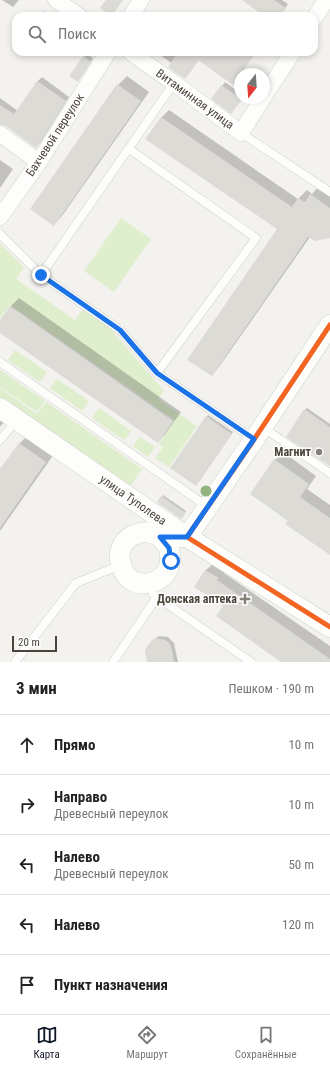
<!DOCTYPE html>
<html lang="ru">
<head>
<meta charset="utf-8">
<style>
  body { margin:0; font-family:"Roboto Condensed",sans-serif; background:#f2f2f2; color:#222 }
  .compass { position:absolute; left:234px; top:68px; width:36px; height:36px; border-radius:50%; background:#fff; box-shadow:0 2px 6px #0003; rotate:197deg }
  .scale { position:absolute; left:12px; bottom:10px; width:45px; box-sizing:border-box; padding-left:4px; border:2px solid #4b4438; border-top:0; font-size:11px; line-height:14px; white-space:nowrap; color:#4b4438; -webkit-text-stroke:3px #fff; paint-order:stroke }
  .stop { position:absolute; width:12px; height:12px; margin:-9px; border:3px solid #1a73e8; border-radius:50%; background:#fff }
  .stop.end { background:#1a73e8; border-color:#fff; box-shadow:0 1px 4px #0008 }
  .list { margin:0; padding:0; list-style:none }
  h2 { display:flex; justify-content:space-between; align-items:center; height:52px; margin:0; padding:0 16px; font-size:17px }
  h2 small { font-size:13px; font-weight:400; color:#767676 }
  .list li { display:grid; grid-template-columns:26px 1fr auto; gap:12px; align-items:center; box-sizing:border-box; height:60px; padding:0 16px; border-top:1px solid #e0e0e0 }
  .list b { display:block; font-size:15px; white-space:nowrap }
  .list p { margin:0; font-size:13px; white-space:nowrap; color:#767676 }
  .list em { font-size:13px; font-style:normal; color:#767676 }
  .icon { flex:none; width:22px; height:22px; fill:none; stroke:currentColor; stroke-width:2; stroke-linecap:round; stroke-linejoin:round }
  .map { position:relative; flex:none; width:330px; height:662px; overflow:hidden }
  .search { position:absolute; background:#fff; box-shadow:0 2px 6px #0003; left:12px; right:12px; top:12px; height:44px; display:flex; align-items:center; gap:10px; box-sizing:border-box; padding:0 14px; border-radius:12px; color:#767676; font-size:15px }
  .sheet { height:352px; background:#fff }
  nav { display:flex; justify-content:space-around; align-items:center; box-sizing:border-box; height:56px; border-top:1px solid #e0e0e0; background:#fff; font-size:11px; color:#767676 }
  nav a { display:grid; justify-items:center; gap:2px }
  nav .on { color:#111827 }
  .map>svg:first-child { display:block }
  .green { fill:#dfeecd }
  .shadow { fill:#0003 }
  .building { fill:#dddbd6 }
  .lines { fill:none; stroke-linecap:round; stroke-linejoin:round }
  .service-casing { stroke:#d1d0cb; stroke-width:9 }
  .minor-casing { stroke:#d1d0cb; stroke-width:17 }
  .tertiary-casing { stroke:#d1d0cb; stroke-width:21 }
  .service { stroke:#fdfdfc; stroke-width:8 }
  .minor { stroke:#fdfdfc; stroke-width:16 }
  .tertiary { stroke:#fdfdfc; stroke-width:20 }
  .bus-1-casing { stroke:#fff; stroke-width:8 }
  .bus-1 { stroke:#f26522; stroke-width:5 }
  .tree { fill:#93b481 }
  .route { stroke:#1a73e8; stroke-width:5 }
  .poi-dot { fill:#868178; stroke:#fff; stroke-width:1.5 }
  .labels { text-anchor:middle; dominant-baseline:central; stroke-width:3; stroke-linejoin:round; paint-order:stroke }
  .street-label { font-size:12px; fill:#4b4438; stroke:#fff }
  .poi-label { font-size:12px; font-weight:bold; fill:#4b4438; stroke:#fff; text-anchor:end }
</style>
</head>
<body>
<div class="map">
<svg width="330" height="662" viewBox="0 0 330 662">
  <rect width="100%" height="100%" fill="#f3f2ee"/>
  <!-- green -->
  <g class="green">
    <polygon points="121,218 151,239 114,292 84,271"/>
    <polygon points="0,243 24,267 16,279 75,320 83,309 108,326 164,391 158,399 197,426 169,467 155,458 163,447 159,444 175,420 10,305 0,318"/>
    <polygon points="15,350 47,372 40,382 8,360"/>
    <polygon points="0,370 45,401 37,412 0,387"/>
    <polygon points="57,379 89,401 82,411 50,388"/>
    <polygon points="0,388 37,414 46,402 142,469 129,488 0,397"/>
    <polygon points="99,408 131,431 124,440 92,418"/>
    <polygon points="140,437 155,447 148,457 133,446"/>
  </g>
  <!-- shadow -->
  <g class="shadow">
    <polygon points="2,0 19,0 13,7"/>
    <polygon points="243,0 282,0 288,4 280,16 261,16 263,14"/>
    <polygon points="44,11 51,16 40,16"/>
    <polygon points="156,52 256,52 233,83 199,59 188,75"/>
    <polygon points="87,54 93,58 81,77 78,81 84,57"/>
    <polygon points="127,76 149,92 62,216 54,224 118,85"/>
    <polygon points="42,77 69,97 40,143 36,147 6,125 0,124 0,98 18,111 38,81"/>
    <polygon points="225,82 240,93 240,98 243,98 231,113 213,99"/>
    <polygon points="169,110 298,199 307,190 312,194 318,187 330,195 330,237 310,237 219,367 212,375 278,229 161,118"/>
    <polygon points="0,160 13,169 0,188"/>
    <polygon points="19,298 181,412 166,433 158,442 0,332 0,322 10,307"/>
    <polygon points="307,408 330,424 330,466 305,410"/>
    <polygon points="208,415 233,432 198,483 171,468"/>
    <polygon points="0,420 4,422 0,427"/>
    <polygon points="28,435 54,454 0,531 0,471 19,444"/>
    <polygon points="283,452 316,476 307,489 330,505 330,554 289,520 275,460"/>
    <polygon points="163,495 186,511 183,516 162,496"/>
    <polygon points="214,563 225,570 224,573 330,646 330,662 283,662 224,605 196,587 206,570"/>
    <polygon points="159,636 168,637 174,643 178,662 148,662 152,641"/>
  </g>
  <!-- building -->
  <g class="building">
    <polygon points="106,0 123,0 112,16 100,8"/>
    <polygon points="242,0 274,0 286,8 280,16 264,16"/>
    <polygon points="178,52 256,52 233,85 198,60 185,79 168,67"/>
    <polygon points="83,56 91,62 78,82 69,76"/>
    <polygon points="37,81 66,101 36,148 6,126 0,125 0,105 14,114"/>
    <polygon points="117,84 141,101 54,226 30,209"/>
    <polygon points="221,85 242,99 231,114 211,99"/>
    <polygon points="161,117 292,207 298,198 305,202 310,194 330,208 330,238 315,241 308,237 212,376 187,360 277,229 145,139"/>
    <polygon points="10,306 173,421 158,443 0,333 0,320"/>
    <polygon points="304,409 330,427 330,466 286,437"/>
    <polygon points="206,416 232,434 196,486 170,468"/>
    <polygon points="19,443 46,462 0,528 0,469"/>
    <polygon points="274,459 309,484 300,497 330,518 330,555 285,524 288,521 250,494"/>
    <polygon points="161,496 186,513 181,519 157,502"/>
    <polygon points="205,570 219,578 217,580 330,659 330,662 281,662 216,616 223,606 194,587"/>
    <polygon points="155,638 165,640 168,642 171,646 174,662 147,662 145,652 146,648 151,641"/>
  </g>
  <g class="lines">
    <!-- service casing -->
    <g class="service-casing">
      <g id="service">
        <polyline points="241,133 330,192"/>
        <polyline points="129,149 256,238 157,373"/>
        <polyline points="0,234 41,275 120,330 157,373 254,439"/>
        <polyline points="41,275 174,83"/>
        <polyline points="0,362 208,507"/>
        <polyline points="262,427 330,473"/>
        <polyline points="0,440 17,420"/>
        <polyline points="157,597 251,662"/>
        <polyline points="15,662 76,583 121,565"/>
        <polyline points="113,662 157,597 153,594"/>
      </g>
    </g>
    <!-- minor casing -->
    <g class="minor-casing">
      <g id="minor">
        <polyline points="56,0 79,16"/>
        <polyline points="131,16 141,0"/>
        <polyline points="314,19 326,0"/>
        <polyline points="130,52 174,83 241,133 263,98"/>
        <polyline points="264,96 293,52"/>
        <polyline points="0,134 39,162"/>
        <polyline points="0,217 39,162 108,52"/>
      </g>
    </g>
    <!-- tertiary casing -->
    <g class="tertiary-casing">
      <g id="tertiary">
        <polyline points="0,408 187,537 330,627"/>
        <path d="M 160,537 C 163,540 166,543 168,547 C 170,549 170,552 170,555 C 174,585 130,595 122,567 C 120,560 118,556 121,549 C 125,537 139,530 151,533 C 155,534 158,537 162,537 C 171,538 179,537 187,537"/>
        <polyline points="187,537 251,444 330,325"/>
      </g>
    </g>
    <!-- service -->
    <use href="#service" class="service"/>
    <!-- minor -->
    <use href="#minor" class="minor"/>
    <!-- tertiary -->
    <use href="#tertiary" class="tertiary"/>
    <!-- bus-1 casing -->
    <g class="bus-1-casing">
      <polyline id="bus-1" points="330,325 251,444 187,537 330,627"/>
    </g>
    <!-- bus-1 -->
    <use href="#bus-1" class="bus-1"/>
  </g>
  <!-- trees -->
  <circle class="tree" cx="206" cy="491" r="5.5"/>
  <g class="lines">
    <!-- route -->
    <polyline class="route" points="41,275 120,330 157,373 254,439 187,537 160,537 169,548 171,561"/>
  </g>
  <!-- markers -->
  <g class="poi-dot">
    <circle cx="319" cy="452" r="4"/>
    <path d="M243 593h4v4h4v4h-4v4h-4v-4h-4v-4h4z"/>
  </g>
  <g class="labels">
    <!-- street labels -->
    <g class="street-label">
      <text transform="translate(195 99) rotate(36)">Витаминная улица</text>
      <text transform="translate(55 135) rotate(-57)">Бахчевой переулок</text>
      <text transform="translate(133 500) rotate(35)">улица Туполева</text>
    </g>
    <!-- poi labels -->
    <g class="poi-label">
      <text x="311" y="452">Магнит</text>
      <text x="237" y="599">Донская аптека</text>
    </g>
  </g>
</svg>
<svg class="compass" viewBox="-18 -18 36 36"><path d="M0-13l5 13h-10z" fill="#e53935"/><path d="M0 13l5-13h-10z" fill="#767676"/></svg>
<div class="scale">20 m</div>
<div class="stop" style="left:171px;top:561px"></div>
<div class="stop end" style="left:41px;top:275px"></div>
<div class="search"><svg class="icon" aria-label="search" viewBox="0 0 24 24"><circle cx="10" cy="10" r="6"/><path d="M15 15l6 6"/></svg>Поиск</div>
</div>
<section class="sheet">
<h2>3 мин<small>Пешком · 190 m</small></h2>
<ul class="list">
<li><svg class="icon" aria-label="ahead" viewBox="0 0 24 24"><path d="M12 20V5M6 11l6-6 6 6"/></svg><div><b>Прямо</b></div><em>10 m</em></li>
<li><svg class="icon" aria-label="right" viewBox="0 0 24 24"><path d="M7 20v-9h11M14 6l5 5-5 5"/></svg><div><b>Направо</b><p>Древесный переулок</p></div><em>10 m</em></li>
<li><svg class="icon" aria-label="left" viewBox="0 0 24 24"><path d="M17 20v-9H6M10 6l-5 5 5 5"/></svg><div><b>Налево</b><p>Древесный переулок</p></div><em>50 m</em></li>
<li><svg class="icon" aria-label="left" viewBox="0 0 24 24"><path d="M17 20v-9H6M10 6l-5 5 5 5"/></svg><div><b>Налево</b></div><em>120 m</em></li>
<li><svg class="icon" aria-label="arrive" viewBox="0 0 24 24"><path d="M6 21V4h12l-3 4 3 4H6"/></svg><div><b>Пункт назначения</b></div></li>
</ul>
</section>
<nav>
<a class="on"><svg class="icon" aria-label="map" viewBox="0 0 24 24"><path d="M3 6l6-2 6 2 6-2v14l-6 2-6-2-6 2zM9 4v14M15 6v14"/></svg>Карта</a>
<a><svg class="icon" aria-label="directions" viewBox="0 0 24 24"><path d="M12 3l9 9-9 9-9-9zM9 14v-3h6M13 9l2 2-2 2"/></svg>Маршрут</a>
<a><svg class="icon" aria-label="saved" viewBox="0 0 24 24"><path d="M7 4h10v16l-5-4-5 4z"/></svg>Сохранённые</a>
</nav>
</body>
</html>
